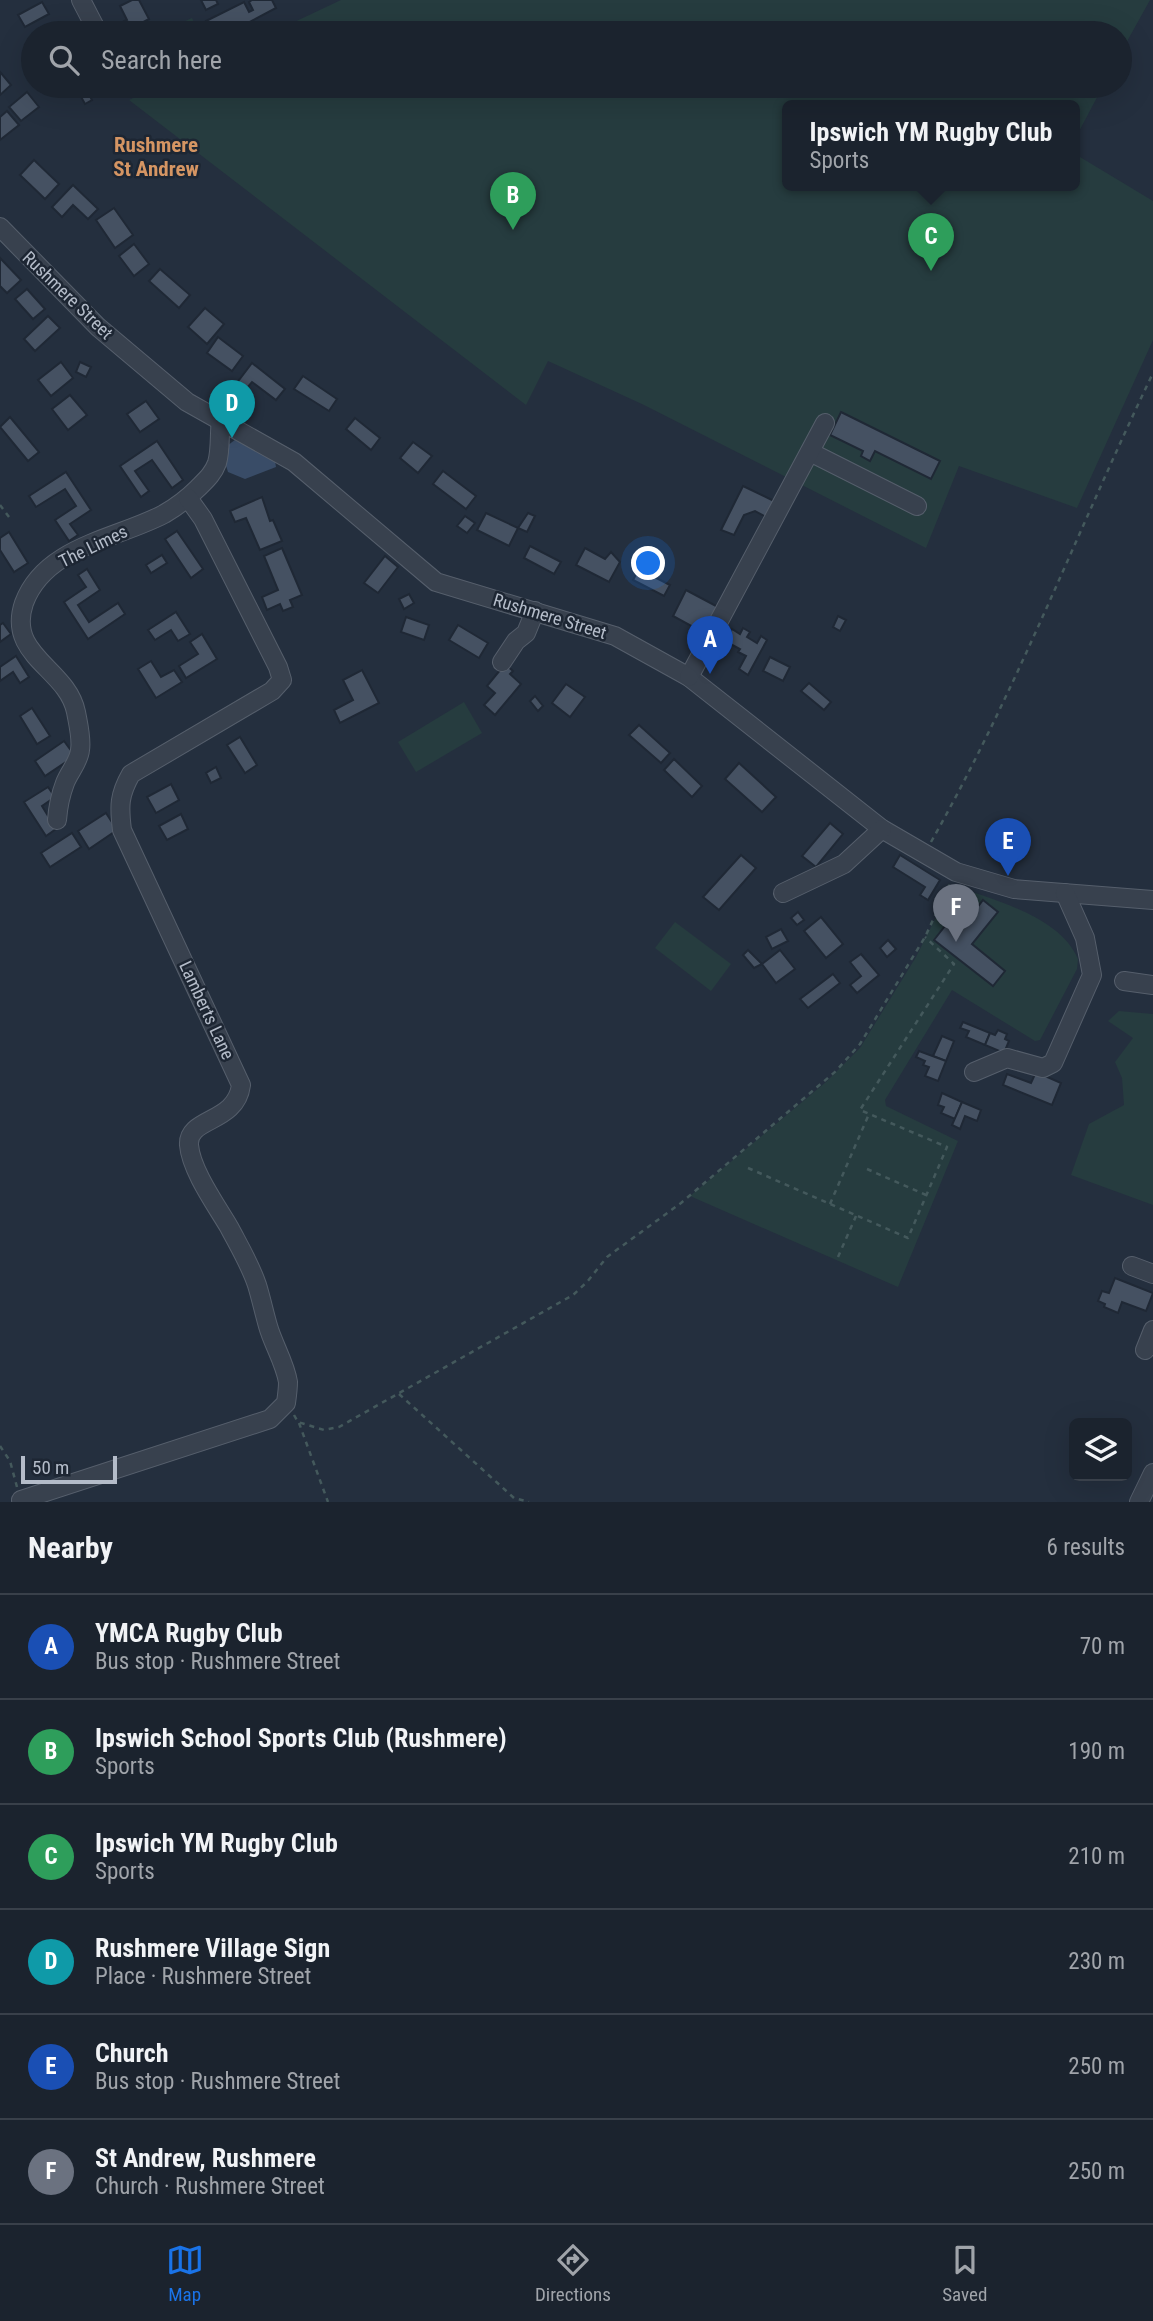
<!DOCTYPE html>
<html lang="en">
<head>
<meta charset="utf-8">
<style>
  body { margin:0; font-family:"Roboto Condensed",sans-serif; background:#282f3a; color:#f1f3f6 }
  .controls { position:absolute; right:21px; bottom:21px; display:grid; overflow:hidden; border-radius:10px; box-shadow:0 7px 28px #0002 }
  .controls button { width:63px; height:63px; display:grid; place-items:center; padding:0; border:0; border-bottom:2px solid #39404a; background:#1b232e; color:#f1f3f6; font:35px sans-serif }
  .scale { position:absolute; left:21px; bottom:18px; width:96px; box-sizing:border-box; padding-left:7px; border:4px solid #b4bcc9; border-top:0; font-size:19px; line-height:24px; white-space:nowrap; color:#b4bcc9; -webkit-text-stroke:5px #1d2633; paint-order:stroke }
  .you { position:absolute; left:649px; top:564px; width:24px; height:24px; margin:-18px; border:5px solid #fff; border-radius:50%; background:#1a73e8; box-shadow:0 0 0 10px #1a73e833 }
  .badge { display:grid; place-items:center; width:46px; height:46px; border-radius:50%; background:#1a73e8; color:#fff; font-size:23px; font-weight:700 }
  .pin { position:absolute; translate:-50% -58px; filter:drop-shadow(0 2px 4px #0008) }
  .pin::after { content:''; position:absolute; top:37px; width:24px; height:21px; background:inherit; clip-path:polygon(0 0,100% 0,50% 100%) }
  .popup { position:absolute; left:782px; top:100px; width:298px; height:91px; box-sizing:border-box; display:grid; place-content:center; border-radius:10px; background:#1b232e; filter:drop-shadow(0 2px 5px #0005); font-size:23px; white-space:nowrap; color:#a0a4aa }
  .popup b { font-size:26px; color:#f1f3f6 }
  .popup::after { content:''; position:absolute; left:50%; top:100%; margin-left:-14px; border:14px solid transparent; border-top-color:#1b232e }
  .list { margin:0; padding:0; list-style:none }
  h2 { display:flex; justify-content:space-between; align-items:center; height:91px; margin:0; padding:0 28px; font-size:30px }
  h2 small { font-size:23px; font-weight:400; color:#a0a4aa }
  .list li { display:grid; grid-template-columns:46px 1fr auto; gap:21px; align-items:center; box-sizing:border-box; height:105px; padding:0 28px; border-top:2px solid #39404a }
  .list b { display:block; font-size:26px; white-space:nowrap }
  .list p { margin:0; font-size:23px; white-space:nowrap; color:#a0a4aa }
  .list em { font-size:23px; font-style:normal; color:#a0a4aa }
  .icon { flex:none; width:38px; height:38px; fill:none; stroke:currentColor; stroke-width:2; stroke-linecap:round; stroke-linejoin:round }
  .map { position:relative; flex:none; width:1153px; height:1502px; overflow:hidden }
  .search { position:absolute; background:#1b232e; box-shadow:0 7px 28px #0002; left:21px; right:21px; top:21px; height:77px; display:flex; align-items:center; gap:18px; box-sizing:border-box; padding:0 24px; border-radius:38px; color:#a0a4aa; font-size:26px }
  .sheet { height:721px; background:#1b232e }
  nav { display:flex; justify-content:space-around; align-items:center; box-sizing:border-box; height:98px; border-top:2px solid #39404a; background:#1b232e; font-size:19px; color:#a0a4aa }
  nav a { display:grid; justify-items:center; gap:4px }
  nav .on { color:#1a73e8 }
  .map>svg:first-child { display:block }
  .green { fill:#263c3f }
  .water { fill:#394c67 }
  .building { fill:#455162; stroke:#1f2835; stroke-width:2 }
  .lines { fill:none; stroke-linecap:round; stroke-linejoin:round }
  .minor-casing { stroke:#565f6c; stroke-width:20 }
  .path { stroke:#44595c; stroke-width:2.5; stroke-dasharray:5 5; stroke-linecap:butt }
  .minor { stroke:#38414e; stroke-width:18 }
  .labels { text-anchor:middle; dominant-baseline:central; stroke-width:5; stroke-linejoin:round; paint-order:stroke }
  .street-label { font-size:18px; fill:#b4bcc9; stroke:#1d2633 }
  .quarter-label { font-size:21px; font-weight:bold; fill:#d59563; stroke:#1d2633 }
</style>
</head>
<body>
<div class="map">
<svg width="1153" height="1502" viewBox="0 0 1153 1502">
  <rect width="100%" height="100%" fill="#242f3e"/>
  <!-- green -->
  <g class="green">
    <polygon points="341,0 1150,0 1120,54 1120,33 271,33"/>
    <polygon points="192,18 199,33 159,33"/>
    <polygon points="159,86 1103,86 1075,139 1074,105 788,105 788,185 1074,185 1075,154 1153,201 1153,340 1077,508 959,466 926,548 644,405 548,361 526,405 129,100"/>
    <polygon points="464,702 482,733 416,772 398,742"/>
    <path d="M 952,885 C 993,900 1060,916 1078,959 L 1077,969 L 1040,1040 L 1035,1041 L 952,990 L 885,1100 L 886,1106 L 958,1141 L 898,1287 L 690,1196 L 826,1082 L 860,1048 L 916,957 Z"/>
    <polygon points="675,922 731,964 711,991 655,948"/>
    <polygon points="1119,1011 1153,1014 1153,1205 1071,1175 1089,1124 1124,1105 1122,1078 1115,1062 1133,1038 1108,1021"/>
  </g>
  <!-- water -->
  <polygon class="water" points="236,439 275,461 276,467 245,479 228,472 223,456 227,446"/>
  <!-- building -->
  <g class="building">
    <polygon points="132,0 139,0 149,19 129,30 124,21 127,20 120,6"/>
    <polygon points="201,0 216,0 218,4 206,10"/>
    <polygon points="252,0 272,0 276,8 229,33 213,33 206,21 244,2 249,12 253,10 249,2"/>
    <polygon points="42,2 49,14 25,27 18,15"/>
    <polygon points="54,23 59,33 36,33"/>
    <polygon points="0,72 11,85 0,95"/>
    <polygon points="69,86 93,86 86,89 92,100 85,104 79,93 71,96 68,91 71,89"/>
    <polygon points="27,92 39,107 21,121 9,107"/>
    <polygon points="7,111 19,125 0,140 0,117"/>
    <polygon points="34,160 59,184 45,199 20,175"/>
    <polygon points="73,185 98,209 88,219 73,205 62,217 52,207"/>
    <polygon points="114,208 133,235 115,248 96,220"/>
    <polygon points="134,244 149,264 134,276 119,256"/>
    <polygon points="0,258 21,280 7,293 0,286"/>
    <polygon points="160,269 190,295 179,308 149,281"/>
    <polygon points="27,289 45,309 33,319 15,299"/>
    <polygon points="205,308 224,324 207,344 188,327"/>
    <polygon points="48,316 60,328 35,351 24,339"/>
    <polygon points="218,337 243,356 232,371 207,353"/>
    <polygon points="61,362 73,378 51,396 38,380"/>
    <polygon points="80,362 91,367 86,377 76,372"/>
    <polygon points="252,363 285,389 276,400 252,382 241,395 233,388"/>
    <polygon points="303,376 337,399 329,411 294,389"/>
    <polygon points="70,395 87,415 68,430 52,409"/>
    <polygon points="146,401 159,419 140,432 127,414"/>
    <polygon points="841,412 940,461 931,479 875,451 870,461 861,456 863,451 830,435"/>
    <polygon points="10,417 39,452 28,461 0,427"/>
    <polygon points="355,418 380,438 371,450 346,429"/>
    <polygon points="157,441 183,480 172,488 152,460 135,471 149,491 141,497 120,466"/>
    <polygon points="413,442 432,456 418,473 400,458"/>
    <polygon points="443,471 476,496 466,509 433,484"/>
    <polygon points="66,472 91,510 70,524 78,535 69,541 55,520 76,506 65,489 36,507 29,496"/>
    <polygon points="743,486 774,501 766,517 755,511 744,515 734,535 721,530"/>
    <polygon points="262,497 270,521 273,520 282,541 260,550 246,518 235,522 230,511"/>
    <polygon points="486,513 518,528 509,546 477,530"/>
    <polygon points="528,513 535,516 527,532 518,528"/>
    <polygon points="465,516 475,523 467,533 457,526"/>
    <polygon points="177,531 203,569 191,578 165,539"/>
    <polygon points="9,532 28,563 14,572 0,550 0,538"/>
    <polygon points="530,546 561,562 554,574 524,558"/>
    <polygon points="282,548 302,595 290,600 293,607 283,611 280,604 267,610 262,597 278,590 264,556"/>
    <polygon points="585,548 605,559 611,552 620,562 609,582 576,565"/>
    <polygon points="162,555 167,563 151,573 146,565"/>
    <polygon points="385,556 398,567 378,593 364,583"/>
    <polygon points="87,569 100,590 78,605 89,622 118,603 125,614 88,639 64,602 86,587 78,575"/>
    <polygon points="639,569 670,585 664,596 633,580"/>
    <polygon points="686,590 718,607 704,633 673,616"/>
    <polygon points="409,594 414,603 404,609 399,599"/>
    <polygon points="176,612 190,634 178,641 171,630 155,640 148,630"/>
    <polygon points="838,616 846,620 840,631 833,627"/>
    <polygon points="406,617 429,625 424,640 401,632"/>
    <polygon points="3,623 11,634 0,642 0,625"/>
    <polygon points="458,625 488,643 479,658 449,640"/>
    <polygon points="743,628 750,632 747,637 757,643 761,636 767,640 748,675 739,669 746,656 738,652 740,649 725,641 732,629 740,634"/>
    <polygon points="202,634 217,659 186,678 179,666 198,654 190,642"/>
    <polygon points="16,656 29,677 20,683 13,672 0,681 0,667"/>
    <polygon points="770,657 790,667 783,681 763,671"/>
    <polygon points="151,661 161,677 174,670 182,682 156,698 138,669"/>
    <polygon points="505,664 513,671 510,674 521,684 495,715 484,705 495,693 487,686"/>
    <polygon points="362,670 379,703 340,723 334,710 353,700 343,680"/>
    <polygon points="809,683 831,702 824,710 801,691"/>
    <polygon points="566,684 585,697 570,717 552,703"/>
    <polygon points="535,696 543,706 538,711 530,701"/>
    <polygon points="32,708 50,736 37,744 20,716"/>
    <polygon points="639,725 670,753 661,763 629,735"/>
    <polygon points="240,737 257,765 245,773 227,745"/>
    <polygon points="64,741 75,756 45,776 35,761"/>
    <polygon points="674,759 702,786 692,797 664,770"/>
    <polygon points="739,763 776,797 762,812 725,779"/>
    <polygon points="216,767 221,778 211,783 206,773"/>
    <polygon points="171,784 179,800 156,813 147,797"/>
    <polygon points="48,787 55,797 42,806 56,829 46,836 24,802"/>
    <polygon points="106,813 117,830 89,849 78,831"/>
    <polygon points="181,814 188,829 167,840 159,826"/>
    <polygon points="830,823 843,834 816,867 802,856"/>
    <polygon points="72,833 81,847 50,867 41,853"/>
    <polygon points="741,855 756,868 719,910 703,897"/>
    <polygon points="900,855 940,880 928,900 920,895 925,887 893,867"/>
    <polygon points="983,900 998,912 972,944 1005,971 993,986 934,940 952,917 963,926"/>
    <polygon points="798,912 804,920 797,925 791,918"/>
    <polygon points="821,917 843,944 826,958 804,931"/>
    <polygon points="781,929 788,941 772,949 766,937"/>
    <polygon points="888,940 896,949 887,957 880,948"/>
    <polygon points="748,950 762,964 754,968 743,955"/>
    <polygon points="780,950 795,969 776,983 762,964"/>
    <polygon points="861,954 879,975 857,993 850,985 861,976 850,962"/>
    <polygon points="833,974 840,983 808,1008 800,999"/>
    <polygon points="963,1022 990,1033 985,1045 966,1037 969,1031 960,1028"/>
    <polygon points="998,1030 1007,1034 1005,1039 1009,1041 1004,1053 985,1045 990,1033 995,1035"/>
    <polygon points="942,1036 954,1041 946,1061 933,1056"/>
    <polygon points="919,1051 946,1061 938,1081 925,1076 929,1067 923,1065 925,1061 916,1057"/>
    <polygon points="1036,1072 1061,1083 1052,1105 1003,1085 1007,1074 1031,1083"/>
    <polygon points="942,1093 962,1102 955,1119 941,1113 944,1107 938,1105"/>
    <polygon points="962,1102 981,1110 977,1121 965,1116 960,1129 952,1125"/>
    <polygon points="1115,1278 1153,1293 1146,1311 1122,1302 1118,1313 1104,1307 1105,1304 1098,1301 1102,1291 1109,1293"/>
  </g>
  <g class="lines">
    <!-- minor casing -->
    <g class="minor-casing">
      <g id="minor">
        <polyline points="81,0 96,29"/>
        <polyline points="0,227 98,327 187,402 294,462 436,582 615,636 689,677 882,829 956,872 1014,889 1153,900"/>
        <polyline points="810,452 917,506"/>
        <polyline points="502,662 516,641 526,633 535,611"/>
        <polyline points="689,677 825,423"/>
        <path d="M 57,820 C 58,807 60,796 65,783 C 69,772 79,762 80,750 C 82,739 78,723 76,712 C 67,668 6,656 24,603 C 45,546 117,539 164,514 C 176,507 188,498 198,488 C 206,480 213,474 217,463 C 221,450 219,433 221,420"/>
        <polyline points="783,893 844,864 882,829"/>
        <polyline points="1124,981 1153,985"/>
        <polyline points="974,1072 1007,1058 1043,1068 1053,1063 1092,975 1085,938 1065,893"/>
        <polyline points="1132,1266 1153,1274"/>
        <polyline points="1145,1350 1153,1330"/>
        <path d="M 22,1502 L 21,1500 L 270,1419 L 286,1403 C 287,1396 288,1388 288,1382 C 285,1363 273,1344 268,1326 C 264,1312 261,1298 257,1285 C 250,1264 239,1246 229,1227 C 216,1205 191,1170 189,1145 C 187,1117 236,1124 241,1085 L 122,830 C 119,806 119,795 131,774 L 272,691 L 282,680 L 278,667 L 203,519 L 188,498"/>
        <polyline points="1139,1502 1153,1473"/>
      </g>
    </g>
    <!-- path -->
    <g class="path">
      <polyline points="0,505 12,521"/>
      <path d="M 931,842 C 1016,692 1078,529 1153,373"/>
      <polyline points="748,1168 908,1238 947,1147 860,1110 954,964 925,937"/>
      <polyline points="867,1169 926,1195"/>
      <polyline points="830,1204 869,1114"/>
      <polyline points="838,1257 856,1216"/>
      <polyline points="399,1394 514,1498 529,1502"/>
      <polyline points="294,1415 298,1422 324,1430 339,1427 573,1295 587,1282 607,1257 681,1203 836,1071 860,1044 925,937 950,884"/>
      <polyline points="299,1423 328,1502"/>
      <polyline points="0,1446 10,1461 17,1487"/>
    </g>
    <!-- minor -->
    <use href="#minor" class="minor"/>
  </g>
  <g class="labels">
    <!-- street labels -->
    <g class="street-label">
      <text transform="translate(68 295) rotate(44)">Rushmere Street</text>
      <text transform="translate(93 546) rotate(-26)">The Limes</text>
      <text transform="translate(550 616) rotate(17)">Rushmere Street</text>
      <text transform="translate(207 1010) rotate(65)">Lamberts Lane</text>
    </g>
    <!-- quarter labels -->
    <g class="quarter-label">
      <text x="156" y="145">Rushmere<tspan x="156" dy="24">St Andrew</tspan></text>
    </g>
  </g>
</svg>
<div class="controls">
<button><svg class="icon" aria-label="layers" viewBox="0 0 24 24"><path d="M12 4l9 5-9 5-9-5zM3 14l9 5 9-5"/></svg></button>
</div>
<div class="scale">50 m</div>
<div class="you"></div>
<div class="pin badge" style="left:710px;top:674px;background:#1a4fb4">A</div>
<div class="pin badge" style="left:513px;top:230px;background:#2e9e5b">B</div>
<div class="pin badge" style="left:931px;top:271px;background:#2e9e5b">C</div>
<div class="popup"><b>Ipswich YM Rugby Club</b>Sports</div>
<div class="pin badge" style="left:232px;top:438px;background:#0f9aa8">D</div>
<div class="pin badge" style="left:1008px;top:876px;background:#1a4fb4">E</div>
<div class="pin badge" style="left:956px;top:942px;background:#6b7280">F</div>
<div class="search"><svg class="icon" aria-label="search" viewBox="0 0 24 24"><circle cx="10" cy="10" r="6"/><path d="M15 15l6 6"/></svg>Search here</div>
</div>
<section class="sheet">
<h2>Nearby<small>6 results</small></h2>
<ul class="list">
<li><span class="badge" style="background:#1a4fb4">A</span><div><b>YMCA Rugby Club</b><p>Bus stop · Rushmere Street</p></div><em>70 m</em></li>
<li><span class="badge" style="background:#2e9e5b">B</span><div><b>Ipswich School Sports Club (Rushmere)</b><p>Sports</p></div><em>190 m</em></li>
<li><span class="badge" style="background:#2e9e5b">C</span><div><b>Ipswich YM Rugby Club</b><p>Sports</p></div><em>210 m</em></li>
<li><span class="badge" style="background:#0f9aa8">D</span><div><b>Rushmere Village Sign</b><p>Place · Rushmere Street</p></div><em>230 m</em></li>
<li><span class="badge" style="background:#1a4fb4">E</span><div><b>Church</b><p>Bus stop · Rushmere Street</p></div><em>250 m</em></li>
<li><span class="badge" style="background:#6b7280">F</span><div><b>St Andrew, Rushmere</b><p>Church · Rushmere Street</p></div><em>250 m</em></li>
</ul>
</section>
<nav>
<a class="on"><svg class="icon" aria-label="map" viewBox="0 0 24 24"><path d="M3 6l6-2 6 2 6-2v14l-6 2-6-2-6 2zM9 4v14M15 6v14"/></svg>Map</a>
<a><svg class="icon" aria-label="directions" viewBox="0 0 24 24"><path d="M12 3l9 9-9 9-9-9zM9 14v-3h6M13 9l2 2-2 2"/></svg>Directions</a>
<a><svg class="icon" aria-label="saved" viewBox="0 0 24 24"><path d="M7 4h10v16l-5-4-5 4z"/></svg>Saved</a>
</nav>
</body>
</html>
